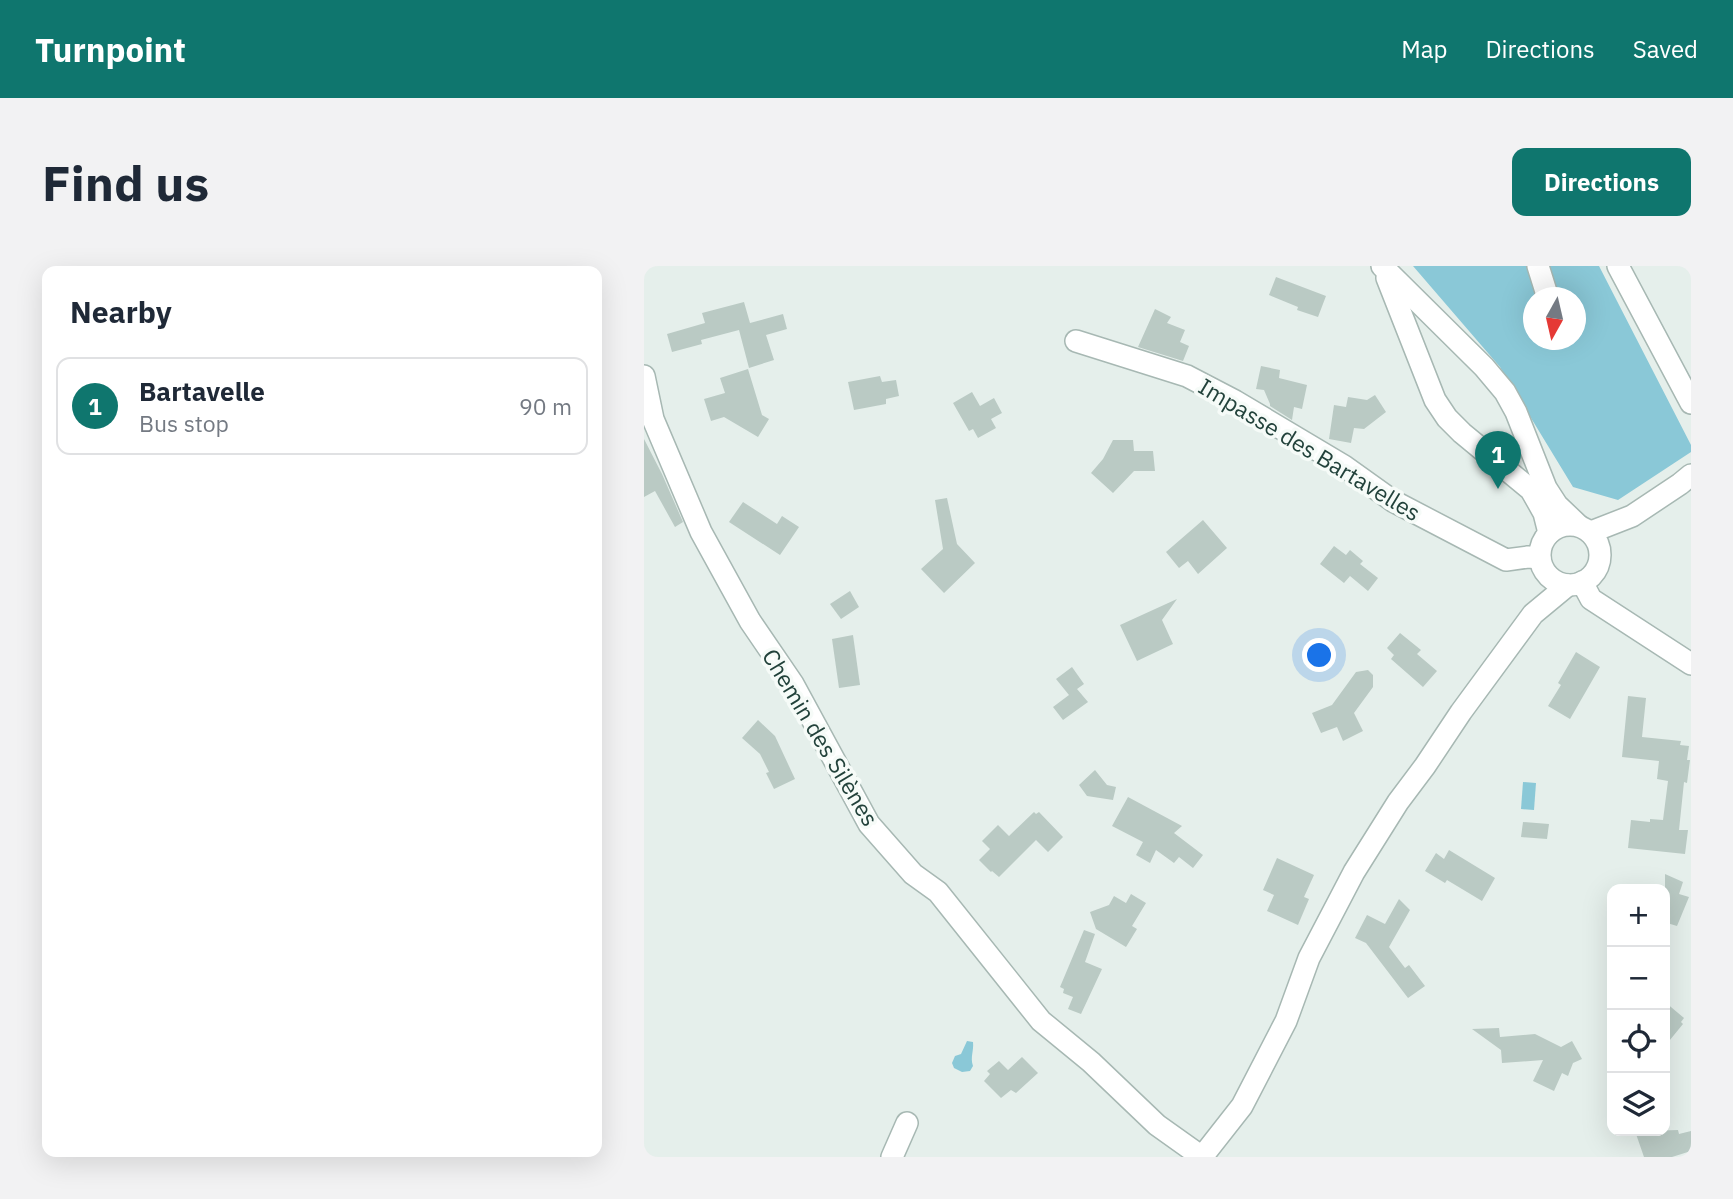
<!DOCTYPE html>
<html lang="en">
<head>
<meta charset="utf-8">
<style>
  body { margin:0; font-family:"IBM Plex Sans",sans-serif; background:#f2f2f3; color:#1f2937 }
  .controls { position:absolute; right:21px; bottom:21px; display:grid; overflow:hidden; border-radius:14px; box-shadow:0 7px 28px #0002 }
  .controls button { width:63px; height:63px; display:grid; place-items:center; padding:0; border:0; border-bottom:2px solid #e0e1e3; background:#fff; color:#1f2937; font:35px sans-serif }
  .compass { position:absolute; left:879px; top:21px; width:63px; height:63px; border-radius:50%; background:#fff; box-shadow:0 7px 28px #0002; rotate:188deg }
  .you { position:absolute; left:676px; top:390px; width:24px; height:24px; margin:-18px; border:5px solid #fff; border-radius:50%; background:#1a73e8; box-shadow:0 0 0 10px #1a73e833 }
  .badge { display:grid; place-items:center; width:46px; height:46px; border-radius:50%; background:#0f766e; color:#fff; font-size:23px; font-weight:700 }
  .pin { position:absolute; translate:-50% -58px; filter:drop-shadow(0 2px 4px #0008) }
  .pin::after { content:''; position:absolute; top:37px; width:24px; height:21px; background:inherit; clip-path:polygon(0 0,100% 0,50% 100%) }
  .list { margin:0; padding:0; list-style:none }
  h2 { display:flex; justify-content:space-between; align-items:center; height:91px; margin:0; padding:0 28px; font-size:30px }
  h2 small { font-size:23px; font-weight:400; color:#747a83 }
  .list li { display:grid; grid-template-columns:46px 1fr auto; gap:21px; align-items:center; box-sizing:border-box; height:98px; margin:0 14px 14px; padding:0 14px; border:2px solid #e0e1e3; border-radius:14px }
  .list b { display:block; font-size:26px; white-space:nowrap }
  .list p { margin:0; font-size:23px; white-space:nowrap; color:#747a83 }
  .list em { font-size:23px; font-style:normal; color:#747a83 }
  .icon { flex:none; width:38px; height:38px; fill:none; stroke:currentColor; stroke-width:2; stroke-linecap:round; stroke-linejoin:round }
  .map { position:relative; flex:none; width:1047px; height:891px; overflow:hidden; border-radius:14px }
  header { display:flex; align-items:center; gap:42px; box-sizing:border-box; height:98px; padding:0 35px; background:#0f766e; color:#fff }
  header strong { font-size:33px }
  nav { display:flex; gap:38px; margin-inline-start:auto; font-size:24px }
  .intro { display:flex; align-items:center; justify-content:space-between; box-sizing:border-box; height:168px; padding:0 42px }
  h1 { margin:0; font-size:49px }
  .button { padding:18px 32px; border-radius:14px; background:#0f766e; color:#fff; font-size:24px; font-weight:700 }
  main { display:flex; gap:42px; padding:0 42px }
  aside { flex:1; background:#fff; border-radius:14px; box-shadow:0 7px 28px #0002 }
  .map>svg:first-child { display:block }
  .water { fill:#8ac8d7; fill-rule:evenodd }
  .building { fill:#bacac4 }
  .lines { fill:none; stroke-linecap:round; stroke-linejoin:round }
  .minor-casing { stroke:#a7b8b3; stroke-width:24 }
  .minor { stroke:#fff; stroke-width:21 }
  .labels { text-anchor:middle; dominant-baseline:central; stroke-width:7; stroke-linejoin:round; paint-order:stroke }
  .street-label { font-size:23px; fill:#22423b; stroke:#f6fbf8 }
</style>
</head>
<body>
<header>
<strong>Turnpoint</strong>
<nav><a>Map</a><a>Directions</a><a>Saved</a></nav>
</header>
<div class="intro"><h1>Find us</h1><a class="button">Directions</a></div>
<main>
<aside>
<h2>Nearby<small></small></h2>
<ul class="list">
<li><span class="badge">1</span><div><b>Bartavelle</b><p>Bus stop</p></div><em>90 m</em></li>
</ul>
</aside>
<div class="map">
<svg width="1047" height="891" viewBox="0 0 1047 891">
  <rect width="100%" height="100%" fill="#e5efeb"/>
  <!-- water -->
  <g class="water">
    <path d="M 769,0 L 955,0 L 1047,179 L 1047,186 L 974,234 L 929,221 L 856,101 ZM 890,32 L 932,32 L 932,74 L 890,74 Z"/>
    <polygon points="879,516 892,517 890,544 877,543"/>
    <path d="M 323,775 L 329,776 C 330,785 326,791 329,800 L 326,805 L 318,806 L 310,802 L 308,797 L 311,790 L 317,788 Z"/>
  </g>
  <!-- building -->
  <g class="building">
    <polygon points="632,11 682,30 674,51 653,44 654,41 625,29"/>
    <polygon points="100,36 106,57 139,48 143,63 122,69 130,94 105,102 95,64 57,74 58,78 28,86 23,68 61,57 58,47"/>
    <polygon points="511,43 527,51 523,57 541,64 536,76 545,80 539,95 494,81"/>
    <polygon points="617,100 636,104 635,112 663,119 658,143 650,141 648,154 626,140 626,138 620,124 612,123"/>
    <polygon points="104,103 118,149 125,153 114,171 80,151 67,155 60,133 81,127 76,112"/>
    <polygon points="236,110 238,116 252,114 255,130 242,133 242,138 210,144 204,116"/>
    <polygon points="328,126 336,140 350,132 358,147 347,153 352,162 334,172 329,163 325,165 309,137"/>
    <polygon points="731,129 742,146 720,163 710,162 707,177 685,173 690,139 702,141 704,131 723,134"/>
    <polygon points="0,173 18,208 39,256 31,261 11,225 0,231"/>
    <polygon points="469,174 489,174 490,185 509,185 511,205 490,205 469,227 447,207 459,193"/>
    <polygon points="303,232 313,278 331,297 300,327 277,303 299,283 291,234"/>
    <polygon points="99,236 133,258 138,250 155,261 136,289 85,256"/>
    <polygon points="559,254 583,282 554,308 544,295 535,302 522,286"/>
    <polygon points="690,280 702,289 706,284 719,295 716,298 734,312 724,325 706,310 700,317 676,298"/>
    <polygon points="206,325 215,341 197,353 186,338"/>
    <polygon points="533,333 518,354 529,378 493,395 476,359"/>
    <polygon points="756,367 777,384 773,388 793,405 779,421 747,393 750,389 743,382"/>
    <polygon points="209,369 216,419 195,422 188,373"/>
    <polygon points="932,386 956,401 926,453 904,440 917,419 914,417"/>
    <polygon points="428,401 440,418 433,423 444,436 419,454 409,441 425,429 412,413"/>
    <polygon points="724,404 729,409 729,421 710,447 719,465 699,475 693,461 677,467 668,447 688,439 712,406"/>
    <polygon points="984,430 1002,432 998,471 1037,475 1036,479 1045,480 1043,494 1046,494 1043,517 1040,516 1035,564 1044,564 1041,588 984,582 987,554 1006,556 1006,553 1019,554 1024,515 1013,513 1015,495 978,491"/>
    <polygon points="114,454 131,470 151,513 130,523 122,507 125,506 116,488 98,472"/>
    <polygon points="451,504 463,519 472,521 469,534 443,530 435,519"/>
    <polygon points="484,531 538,560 530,567 559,589 549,602 535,591 530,597 512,584 506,597 492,589 499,576 468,560"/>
    <polygon points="390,546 392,548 395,546 419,571 404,586 392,574 355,611 348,605 347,606 335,594 346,583 338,575 354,559 365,570"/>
    <polygon points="879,556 905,558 903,573 877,571"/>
    <polygon points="805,584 851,612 838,635 803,614 801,617 781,605 792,587 800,593"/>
    <polygon points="633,592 670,609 660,631 665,633 654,659 623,645 630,629 619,624"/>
    <polygon points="1021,608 1039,616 1035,628 1045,631 1033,660 1023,657 1021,661"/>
    <polygon points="487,628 502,637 488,660 493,663 482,681 452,663 446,646 465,639 470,630 482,637"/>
    <polygon points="755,633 766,644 745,681 761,702 765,699 781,720 764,732 722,677 711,672 723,649 741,658"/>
    <polygon points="440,664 451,668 441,696 458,703 437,748 424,743 429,731 419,727 420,723 416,721"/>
    <polygon points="1021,736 1040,752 1037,756 1039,758 1021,780"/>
    <polygon points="855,762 856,771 891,768 917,781 928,775 938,793 929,797 924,810 918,807 910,825 889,815 899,794 858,797 857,784 828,763"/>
    <polygon points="378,791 394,807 372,827 367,824 357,832 340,815 346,808 343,805 355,795 364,804"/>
    <polygon points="1034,864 1035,868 1047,865 1047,885 1028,891 1000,891 992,868 1003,865"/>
  </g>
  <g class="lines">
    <!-- minor casing -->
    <g class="minor-casing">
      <g id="minor">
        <polyline points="738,0 840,101 861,126 872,146 902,222 913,239 934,259"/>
        <polyline points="894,0 904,32"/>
        <polyline points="974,0 1047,137"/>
        <polyline points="743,12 791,134 803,152 818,167 887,224 900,247 905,267"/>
        <polyline points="432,75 543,110 591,135 700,200 749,235 862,294 884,291 896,292"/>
        <polyline points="0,110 9,153 57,266 106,355 149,418 225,558 269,608 294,626 397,755 447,796 513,859 558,891"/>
        <circle cx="926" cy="289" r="30"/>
        <polyline points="947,266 988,250 1036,218 1047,209"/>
        <polyline points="938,316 947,333 1047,398"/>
        <polyline points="248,891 263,857"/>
        <polyline points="558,891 598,840 642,755 665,692 710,606 754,536 781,500 817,446 889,348 924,319"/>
      </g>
    </g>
    <!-- minor -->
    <use href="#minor" class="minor"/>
  </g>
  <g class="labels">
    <!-- street labels -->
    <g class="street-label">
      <text transform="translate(666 183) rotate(31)">Impasse des Bartavelles</text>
      <text transform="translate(177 471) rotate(59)">Chemin des Silènes</text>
    </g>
  </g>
</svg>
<div class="controls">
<button>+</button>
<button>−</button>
<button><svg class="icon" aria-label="locate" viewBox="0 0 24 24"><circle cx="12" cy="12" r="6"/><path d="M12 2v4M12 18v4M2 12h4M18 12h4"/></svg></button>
<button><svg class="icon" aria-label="layers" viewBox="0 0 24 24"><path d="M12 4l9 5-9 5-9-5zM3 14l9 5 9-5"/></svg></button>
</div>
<svg class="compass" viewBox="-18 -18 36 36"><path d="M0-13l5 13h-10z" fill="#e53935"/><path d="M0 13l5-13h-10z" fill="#747a83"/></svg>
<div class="you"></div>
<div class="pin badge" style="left:854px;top:223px">1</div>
</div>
</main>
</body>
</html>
